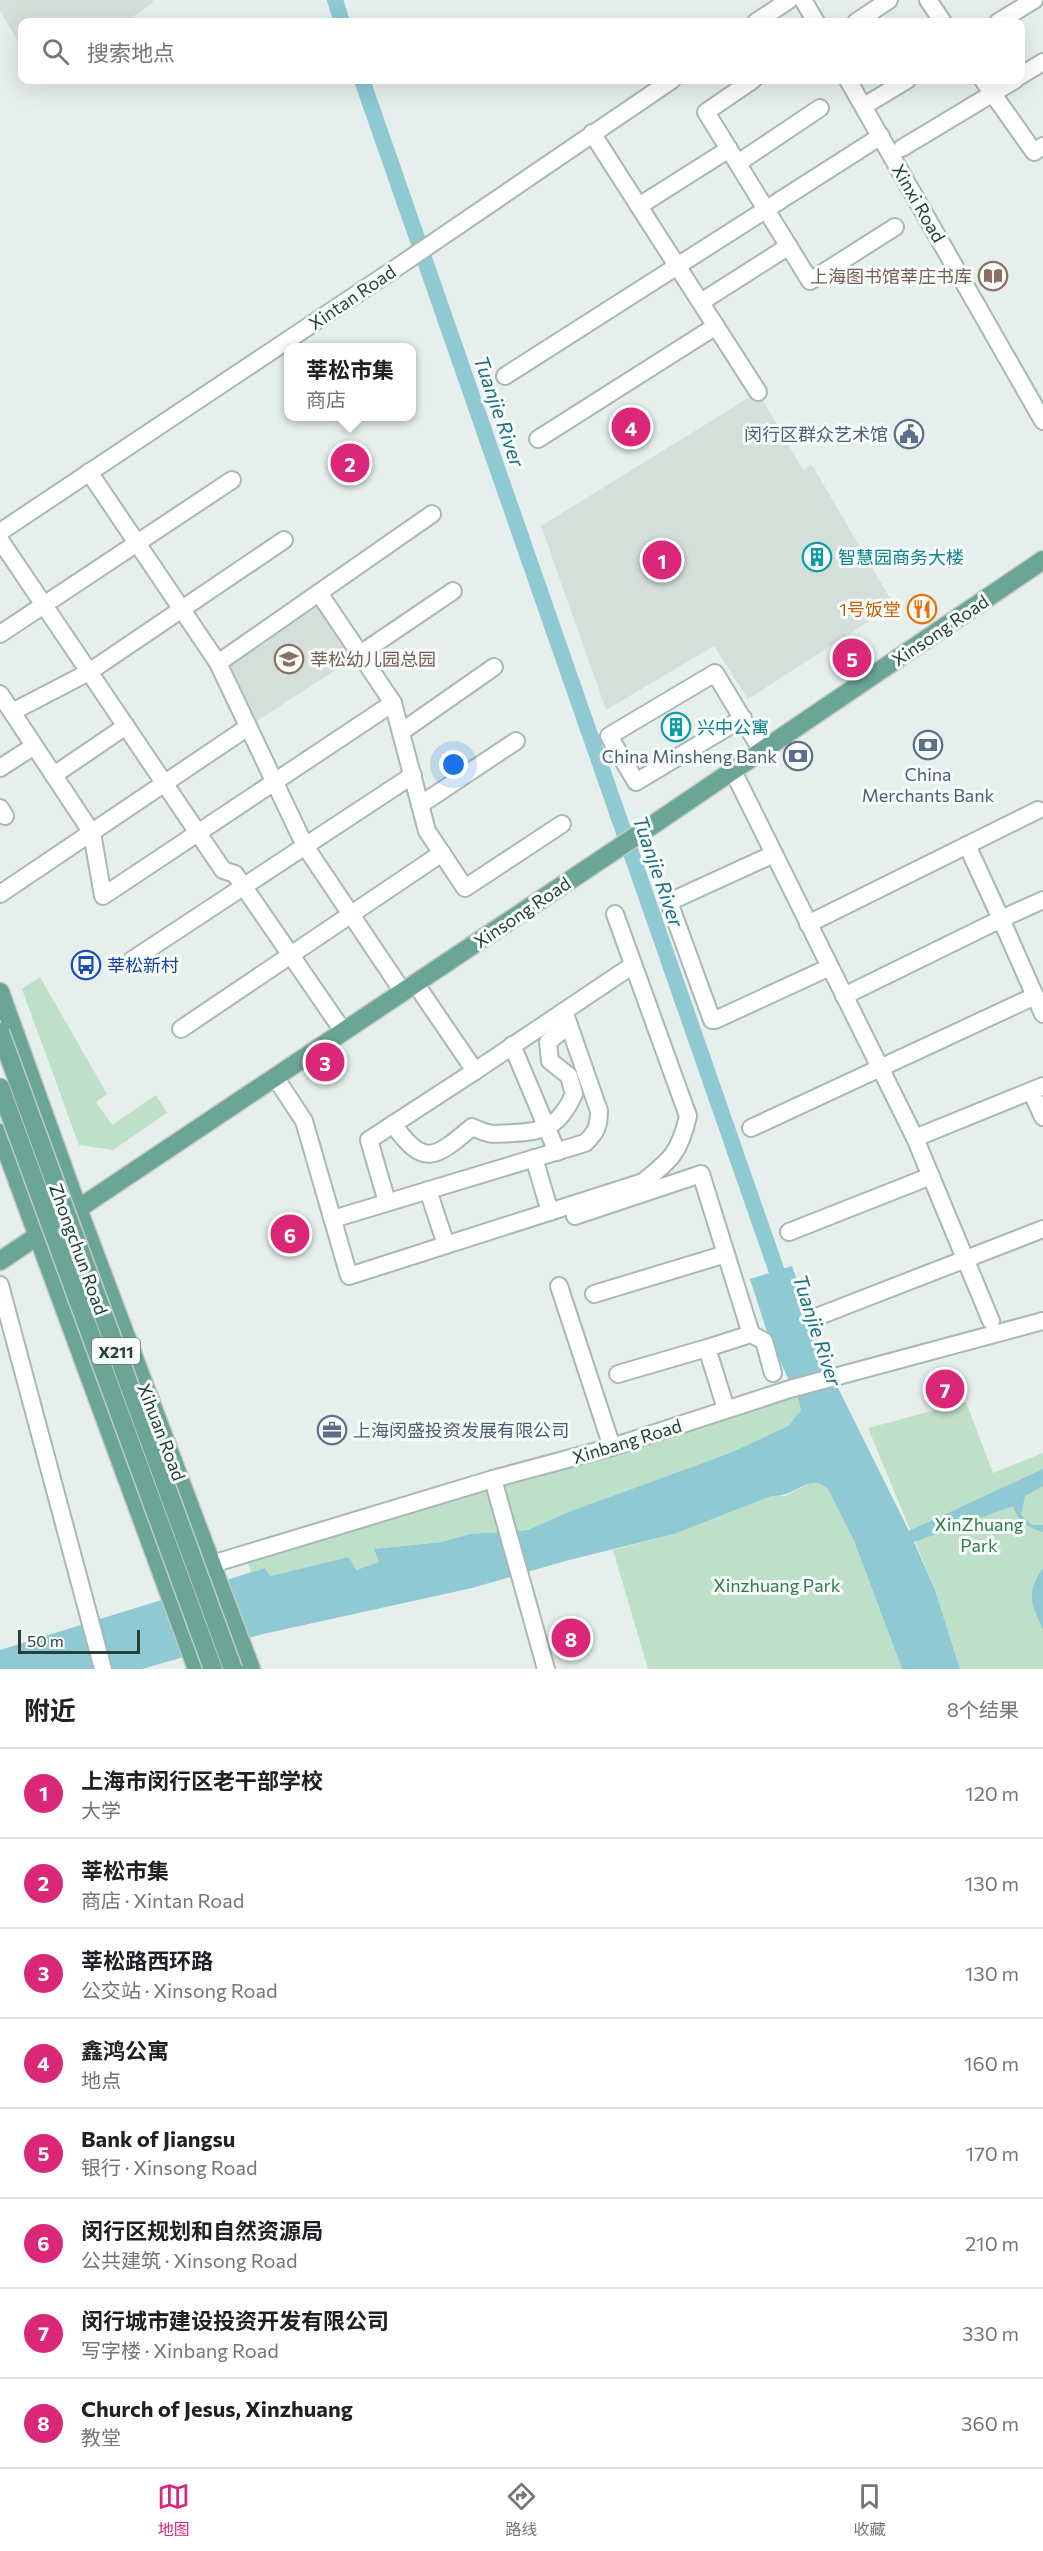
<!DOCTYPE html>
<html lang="zh">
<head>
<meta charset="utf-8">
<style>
  body { margin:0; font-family:Commissioner,"Noto Sans SC",sans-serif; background:#f6f6f6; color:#202124 }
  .scale { position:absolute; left:18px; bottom:15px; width:122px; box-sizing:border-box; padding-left:6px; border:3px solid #24423a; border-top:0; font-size:16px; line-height:21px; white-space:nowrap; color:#24423a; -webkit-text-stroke:4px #f7fbf9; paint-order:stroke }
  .you { position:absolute; left:454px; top:765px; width:21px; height:21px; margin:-15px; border:4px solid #fff; border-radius:50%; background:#1a73e8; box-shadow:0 0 0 9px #1a73e833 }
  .badge { display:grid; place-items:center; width:39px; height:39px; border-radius:50%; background:#db2777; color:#fff; font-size:20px; font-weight:700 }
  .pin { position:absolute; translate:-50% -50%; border:3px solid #fff; box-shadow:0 2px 6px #0006 }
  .popup { position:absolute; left:284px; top:343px; width:132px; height:78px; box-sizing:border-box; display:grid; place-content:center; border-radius:12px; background:#fff; filter:drop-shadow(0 2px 4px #0005); font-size:20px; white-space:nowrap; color:#757577 }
  .popup b { font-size:22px; color:#202124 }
  .popup::after { content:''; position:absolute; left:50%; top:100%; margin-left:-12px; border:12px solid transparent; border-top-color:#fff }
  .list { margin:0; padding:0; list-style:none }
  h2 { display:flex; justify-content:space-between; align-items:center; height:78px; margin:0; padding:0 24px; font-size:26px }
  h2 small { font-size:20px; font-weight:400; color:#757577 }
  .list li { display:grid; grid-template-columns:39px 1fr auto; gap:18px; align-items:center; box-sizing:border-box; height:90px; padding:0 24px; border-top:2px solid #e0e0e0 }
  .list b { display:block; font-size:22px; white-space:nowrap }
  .list p { margin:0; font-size:20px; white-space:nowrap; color:#757577 }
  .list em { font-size:20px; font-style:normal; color:#757577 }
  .icon { flex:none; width:33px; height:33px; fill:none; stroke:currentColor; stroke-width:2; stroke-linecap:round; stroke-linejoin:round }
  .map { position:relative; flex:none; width:1043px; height:1669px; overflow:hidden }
  .search { position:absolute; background:#fff; box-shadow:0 6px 24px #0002; left:18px; right:18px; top:18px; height:66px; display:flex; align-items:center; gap:15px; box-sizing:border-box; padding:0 21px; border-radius:12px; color:#757577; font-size:22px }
  .sheet { height:798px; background:#fff }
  nav { display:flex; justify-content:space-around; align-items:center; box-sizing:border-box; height:84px; border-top:2px solid #e0e0e0; background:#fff; font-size:16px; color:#757577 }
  nav a { display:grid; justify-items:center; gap:3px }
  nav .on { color:#db2777 }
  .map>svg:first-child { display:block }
  .built { fill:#d4dfda }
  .green { fill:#bfe0c8 }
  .water { fill:#8ec9d4 }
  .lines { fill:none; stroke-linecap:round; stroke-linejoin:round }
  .canal { stroke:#8ec9d4; stroke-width:16 }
  .minor-casing { stroke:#a8b8b2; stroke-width:20 }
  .major-casing { stroke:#c2cac8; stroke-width:21 }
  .minor { stroke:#fff; stroke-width:16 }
  .major { stroke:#6aa596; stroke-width:18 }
  .major-bridge-casing { stroke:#c2cac8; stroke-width:21; stroke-linecap:butt }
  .major-bridge { stroke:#6aa596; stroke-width:18 }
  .labels { text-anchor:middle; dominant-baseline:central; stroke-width:6; stroke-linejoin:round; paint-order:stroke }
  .shield { fill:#f7fbf9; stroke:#637a73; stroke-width:1.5 }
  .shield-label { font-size:16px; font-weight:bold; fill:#24423a }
  .street-label { font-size:18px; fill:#24423a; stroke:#f7fbf9 }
  .education-label { font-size:18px; fill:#785e54; stroke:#f7fbf9; text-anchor:end }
  .service-label { font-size:18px; fill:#4e5e75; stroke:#f7fbf9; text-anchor:end }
  .culture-label { font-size:18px; fill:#0d838f; stroke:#f7fbf9; text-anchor:start }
  .food-label { font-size:18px; fill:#c56008; stroke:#f7fbf9; text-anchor:end }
  .transit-label { font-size:18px; fill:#164399; stroke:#f7fbf9; text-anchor:start }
  .park-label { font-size:18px; fill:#2d7a4b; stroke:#f7fbf9 }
  .water-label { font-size:20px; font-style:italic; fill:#1c6f80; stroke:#f7fbf9 }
</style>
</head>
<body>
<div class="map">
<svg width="1043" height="1669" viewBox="0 0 1043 1669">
  <rect width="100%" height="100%" fill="#e6efeb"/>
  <!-- built -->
  <g class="built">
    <polygon points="0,0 152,0 154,2 125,22 22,22 22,48 0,11"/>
    <polygon points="758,392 803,470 812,465 894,605 748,699 714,646 606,710 541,526"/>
    <polygon points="319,593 360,654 248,727 218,663"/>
  </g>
  <!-- green -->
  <g class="green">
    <polygon points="40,977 107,1094 96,1102 112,1125 156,1095 167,1113 113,1150 79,1145 22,989"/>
    <polygon points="790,1389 799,1402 801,1410 788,1426 730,1453 566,1513 528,1530 470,1534 442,1542 374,1549 380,1562 355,1570 349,1557 270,1576 265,1568 251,1573 245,1554"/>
    <polygon points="966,1402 993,1473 1043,1453 1043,1669 960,1669 935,1590 868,1428"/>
    <polygon points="812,1482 822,1483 828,1489 854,1541 902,1669 648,1669 613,1550 674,1534 772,1496 785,1496"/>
  </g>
  <!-- water -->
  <g class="water">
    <path d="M 792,1266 L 823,1354 L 840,1392 L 909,1531 L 1043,1469 L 1043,1486 L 1025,1496 L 1021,1515 L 1032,1525 L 1043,1525 L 1043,1532 C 1027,1527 1019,1523 1013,1506 L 914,1542 L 935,1590 L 960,1669 L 902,1669 L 854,1541 L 828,1489 C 809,1472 797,1497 772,1496 L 674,1534 L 569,1560 L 472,1588 L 263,1634 L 142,1669 L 0,1669 L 0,1650 L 265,1568 L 270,1576 L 349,1557 L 356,1570 L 379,1562 L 374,1549 L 442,1542 L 470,1534 L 528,1530 L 566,1513 L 730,1453 L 788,1426 L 801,1410 L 799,1402 L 768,1335 L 750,1279 Z"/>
    <path d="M 1043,1568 L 1043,1630 C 1032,1604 1025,1594 1043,1568 Z"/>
  </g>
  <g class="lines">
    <!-- canal -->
    <g class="canal">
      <polyline points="335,0 342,22"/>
      <polyline points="362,80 784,1292"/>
    </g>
    <!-- minor casing -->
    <g class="minor-casing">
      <g id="minor">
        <polyline points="803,0 816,22"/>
        <polyline points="928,0 943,22"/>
        <polyline points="756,22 789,0"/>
        <polyline points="856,22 889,0"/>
        <polyline points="998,22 1034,0"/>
        <polyline points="1020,76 1043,62"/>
        <polyline points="753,80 706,112 810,281 895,227"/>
        <polyline points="848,80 1043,421"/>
        <polyline points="983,80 1034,152 1043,146"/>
        <polyline points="864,106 907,80"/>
        <polyline points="592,133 758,392"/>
        <polyline points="902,148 1015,80"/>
        <polyline points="738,163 820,108"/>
        <polyline points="639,206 729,149"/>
        <polyline points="701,302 789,246"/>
        <polyline points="505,376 881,136"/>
        <polyline points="538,439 716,326"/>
        <polyline points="89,472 218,663 305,846 403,992"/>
        <polyline points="0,532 393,270 672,80"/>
        <polyline points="0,540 223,870 235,874 343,1031"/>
        <polyline points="319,593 393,703 427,831 465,888 562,824"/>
        <polyline points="0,634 232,480"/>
        <polyline points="360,654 453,591"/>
        <polyline points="218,663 432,514"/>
        <polyline points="0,694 92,833 103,896 393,703"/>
        <polyline points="12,712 89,672 284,540"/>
        <polyline points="743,718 636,782 609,736 715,673 762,751"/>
        <polyline points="401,732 494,667"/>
        <polyline points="0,768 34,746"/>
        <polyline points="733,771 915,1138 991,1321"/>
        <polyline points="54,775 126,726"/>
        <polyline points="420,805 516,741"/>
        <polyline points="0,808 5,816"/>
        <polyline points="967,845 1001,919 1043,900"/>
        <polyline points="774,854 669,902 712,1020 715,1020 830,967"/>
        <polyline points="0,894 248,727"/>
        <polyline points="808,924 1038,810"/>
        <polyline points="132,960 413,775"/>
        <polyline points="415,983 475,1071 633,965"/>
        <polyline points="844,996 1001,919 1043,1014"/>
        <polyline points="181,1029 442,853"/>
        <polyline points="512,1045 557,1152"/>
        <path d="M 275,1077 L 304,1121 L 349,1276 L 643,1182 C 671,1160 680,1152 688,1116 L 615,914"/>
        <polyline points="1031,1091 1043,1117"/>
        <path d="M 393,1124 C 424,1168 435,1158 472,1127 C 492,1136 492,1134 513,1133 C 546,1132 560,1125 574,1094 L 569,1076 L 550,1061 L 548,1042 L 569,1025"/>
        <polyline points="751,1128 1035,996"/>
        <polyline points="915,1138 1043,1086"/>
        <polyline points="534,1158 550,1212"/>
        <polyline points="428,1190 446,1245"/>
        <polyline points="387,1202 369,1140 475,1071"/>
        <polyline points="575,1216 701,1174 751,1334 707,1348"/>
        <path d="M 333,1219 L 585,1143 C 596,1133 599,1126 599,1111 L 564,1011"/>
        <polyline points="789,1232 931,1176"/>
        <polyline points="0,1285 103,1669"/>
        <polyline points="559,1286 612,1447"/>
        <polyline points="594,1294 726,1254"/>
        <polyline points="819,1316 1043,1229"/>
        <polyline points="751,1334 764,1341 773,1373"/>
        <polyline points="618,1374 707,1348 726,1409"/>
        <polyline points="493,1479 546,1669"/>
        <polyline points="212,1564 493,1479 612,1447 790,1389 1043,1321"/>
      </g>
    </g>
    <!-- major casing -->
    <g class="major-casing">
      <g id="major">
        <polyline points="0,992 78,1209 251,1669"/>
        <polyline points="0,1133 197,1669"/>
        <polyline points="0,1261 657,822 1043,560"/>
      </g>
    </g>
    <!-- minor -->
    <use href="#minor" class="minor"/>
    <!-- major -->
    <use href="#major" class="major"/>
    <!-- major-bridge casing -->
    <g class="major-bridge-casing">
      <g id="major-bridge">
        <polyline points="0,1032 233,1669"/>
        <polyline points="0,1087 213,1669"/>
      </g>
    </g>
    <!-- major-bridge -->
    <use href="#major-bridge" class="major-bridge"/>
  </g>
  <!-- icons -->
  <defs>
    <g id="library-ring" transform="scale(1.5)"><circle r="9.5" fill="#f7fbf9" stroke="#8d6e63" stroke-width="1.5"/><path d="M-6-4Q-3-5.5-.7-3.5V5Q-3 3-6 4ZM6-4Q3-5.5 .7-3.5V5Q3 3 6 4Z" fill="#8d6e63"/></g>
    <g id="civic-ring" transform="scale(1.5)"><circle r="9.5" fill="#f7fbf9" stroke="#5c6f8a" stroke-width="1.5"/><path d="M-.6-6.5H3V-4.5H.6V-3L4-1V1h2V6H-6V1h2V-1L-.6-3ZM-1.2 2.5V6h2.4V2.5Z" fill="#5c6f8a"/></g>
    <g id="building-ring" transform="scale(1.5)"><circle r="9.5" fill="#f7fbf9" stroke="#0f9aa8" stroke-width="1.5"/><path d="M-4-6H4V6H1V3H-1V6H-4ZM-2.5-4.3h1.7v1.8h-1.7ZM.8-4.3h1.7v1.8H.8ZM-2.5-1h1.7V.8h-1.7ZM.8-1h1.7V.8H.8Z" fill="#0f9aa8"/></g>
    <g id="restaurant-ring" transform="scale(1.5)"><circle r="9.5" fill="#f7fbf9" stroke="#e8710a" stroke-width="1.5"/><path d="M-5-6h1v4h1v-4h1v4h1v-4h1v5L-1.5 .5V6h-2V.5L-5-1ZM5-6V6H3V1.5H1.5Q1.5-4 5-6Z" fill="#e8710a"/></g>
    <g id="school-ring" transform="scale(1.5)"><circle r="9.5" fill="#f7fbf9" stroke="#8d6e63" stroke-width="1.5"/><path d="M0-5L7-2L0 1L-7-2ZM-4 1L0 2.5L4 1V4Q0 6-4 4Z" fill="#8d6e63"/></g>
    <g id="bank-ring" transform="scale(1.5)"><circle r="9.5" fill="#f7fbf9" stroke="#5c6f8a" stroke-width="1.5"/><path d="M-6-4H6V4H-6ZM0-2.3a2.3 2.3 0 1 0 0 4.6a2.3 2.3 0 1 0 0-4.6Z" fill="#5c6f8a"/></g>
    <g id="bus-ring" transform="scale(1.5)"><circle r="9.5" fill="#f7fbf9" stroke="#1a4fb4" stroke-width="1.5"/><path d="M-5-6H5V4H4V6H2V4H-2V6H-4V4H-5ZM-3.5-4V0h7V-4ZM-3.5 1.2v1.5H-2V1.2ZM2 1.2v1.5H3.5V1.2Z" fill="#1a4fb4"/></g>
    <g id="office-ring" transform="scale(1.5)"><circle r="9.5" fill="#f7fbf9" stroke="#5c6f8a" stroke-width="1.5"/><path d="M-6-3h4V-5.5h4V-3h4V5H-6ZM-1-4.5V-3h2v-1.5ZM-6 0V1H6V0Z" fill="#5c6f8a"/></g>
  </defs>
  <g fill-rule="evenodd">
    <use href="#library-ring" x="993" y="276"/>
    <use href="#civic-ring" x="909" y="434"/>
    <use href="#building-ring" x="817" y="557"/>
    <use href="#restaurant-ring" x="922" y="609"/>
    <use href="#school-ring" x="289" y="659"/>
    <use href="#building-ring" x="676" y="727"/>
    <use href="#bank-ring" x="928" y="745"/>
    <use href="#bank-ring" x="798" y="756"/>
    <use href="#bus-ring" x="86" y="965"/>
    <use href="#office-ring" x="332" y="1430"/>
  </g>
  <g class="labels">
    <!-- shield labels -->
    <rect class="shield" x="92" y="1338" width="48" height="26" rx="4.5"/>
    <g class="shield-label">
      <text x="116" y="1351">X211</text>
    </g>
    <!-- street labels -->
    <g class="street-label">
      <text transform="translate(919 203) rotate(60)">Xinxi Road</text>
      <text transform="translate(352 297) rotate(-34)">Xintan Road</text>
      <text transform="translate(940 630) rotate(-34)">Xinsong Road</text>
      <text transform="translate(522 912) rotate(-34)">Xinsong Road</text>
      <text transform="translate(79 1249) rotate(70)">Zhongchun Road</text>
      <text transform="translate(162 1432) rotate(69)">Xihuan Road</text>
      <text transform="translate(627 1441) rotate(-17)">Xinbang Road</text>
    </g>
    <!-- education labels -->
    <g class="education-label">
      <text x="972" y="276">上海图书馆莘庄书库</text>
      <text x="310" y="659" text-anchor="start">莘松幼儿园总园</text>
    </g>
    <!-- service labels -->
    <g class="service-label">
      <text x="888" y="434">闵行区群众艺术馆</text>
      <text x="777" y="756">China Minsheng Bank</text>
      <text x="928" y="774" text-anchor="middle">China<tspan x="928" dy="21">Merchants Bank</tspan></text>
      <text x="353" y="1430" text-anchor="start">上海闵盛投资发展有限公司</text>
    </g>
    <!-- culture labels -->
    <g class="culture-label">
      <text x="838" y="557">智慧园商务大楼</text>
      <text x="697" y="727">兴中公寓</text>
    </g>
    <!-- food labels -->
    <g class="food-label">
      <text x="901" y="609">1号饭堂</text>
    </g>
    <!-- transit labels -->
    <g class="transit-label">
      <text x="107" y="965">莘松新村</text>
    </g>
    <!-- park labels -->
    <g class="park-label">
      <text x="979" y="1524">XinZhuang<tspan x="979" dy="21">Park</tspan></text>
      <text x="777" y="1585">Xinzhuang Park</text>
    </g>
    <!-- water labels -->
    <g class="water-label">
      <text transform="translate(500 411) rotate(71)">Tuanjie River</text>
      <text transform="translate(659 871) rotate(71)">Tuanjie River</text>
      <text transform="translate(818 1330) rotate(72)">Tuanjie River</text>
    </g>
  </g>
</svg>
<div class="scale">50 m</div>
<div class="you"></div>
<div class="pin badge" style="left:662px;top:560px">1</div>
<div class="pin badge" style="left:350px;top:463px">2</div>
<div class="popup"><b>莘松市集</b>商店</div>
<div class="pin badge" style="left:325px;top:1062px">3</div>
<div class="pin badge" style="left:631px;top:427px">4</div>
<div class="pin badge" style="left:852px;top:658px">5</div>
<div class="pin badge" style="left:290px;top:1234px">6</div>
<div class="pin badge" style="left:945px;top:1389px">7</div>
<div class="pin badge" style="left:571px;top:1638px">8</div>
<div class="search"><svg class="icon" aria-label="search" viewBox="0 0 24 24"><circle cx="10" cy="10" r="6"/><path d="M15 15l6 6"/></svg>搜索地点</div>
</div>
<section class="sheet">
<h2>附近<small>8个结果</small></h2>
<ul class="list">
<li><span class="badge">1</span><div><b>上海市闵行区老干部学校</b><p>大学</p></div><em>120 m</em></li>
<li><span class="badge">2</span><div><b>莘松市集</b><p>商店 · Xintan Road</p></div><em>130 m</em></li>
<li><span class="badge">3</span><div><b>莘松路西环路</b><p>公交站 · Xinsong Road</p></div><em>130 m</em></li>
<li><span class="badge">4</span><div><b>鑫鸿公寓</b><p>地点</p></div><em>160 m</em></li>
<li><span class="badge">5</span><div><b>Bank of Jiangsu</b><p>银行 · Xinsong Road</p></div><em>170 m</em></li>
<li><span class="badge">6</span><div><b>闵行区规划和自然资源局</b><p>公共建筑 · Xinsong Road</p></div><em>210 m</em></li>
<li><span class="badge">7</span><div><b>闵行城市建设投资开发有限公司</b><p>写字楼 · Xinbang Road</p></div><em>330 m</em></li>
<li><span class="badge">8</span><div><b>Church of Jesus, Xinzhuang</b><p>教堂</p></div><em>360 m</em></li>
</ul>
</section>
<nav>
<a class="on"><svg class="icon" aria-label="map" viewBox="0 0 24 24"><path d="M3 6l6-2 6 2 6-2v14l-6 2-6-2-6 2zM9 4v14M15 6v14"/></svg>地图</a>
<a><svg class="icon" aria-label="directions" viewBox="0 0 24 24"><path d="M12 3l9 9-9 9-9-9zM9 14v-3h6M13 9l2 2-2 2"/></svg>路线</a>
<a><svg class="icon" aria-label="saved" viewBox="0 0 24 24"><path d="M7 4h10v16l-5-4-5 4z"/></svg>收藏</a>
</nav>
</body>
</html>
